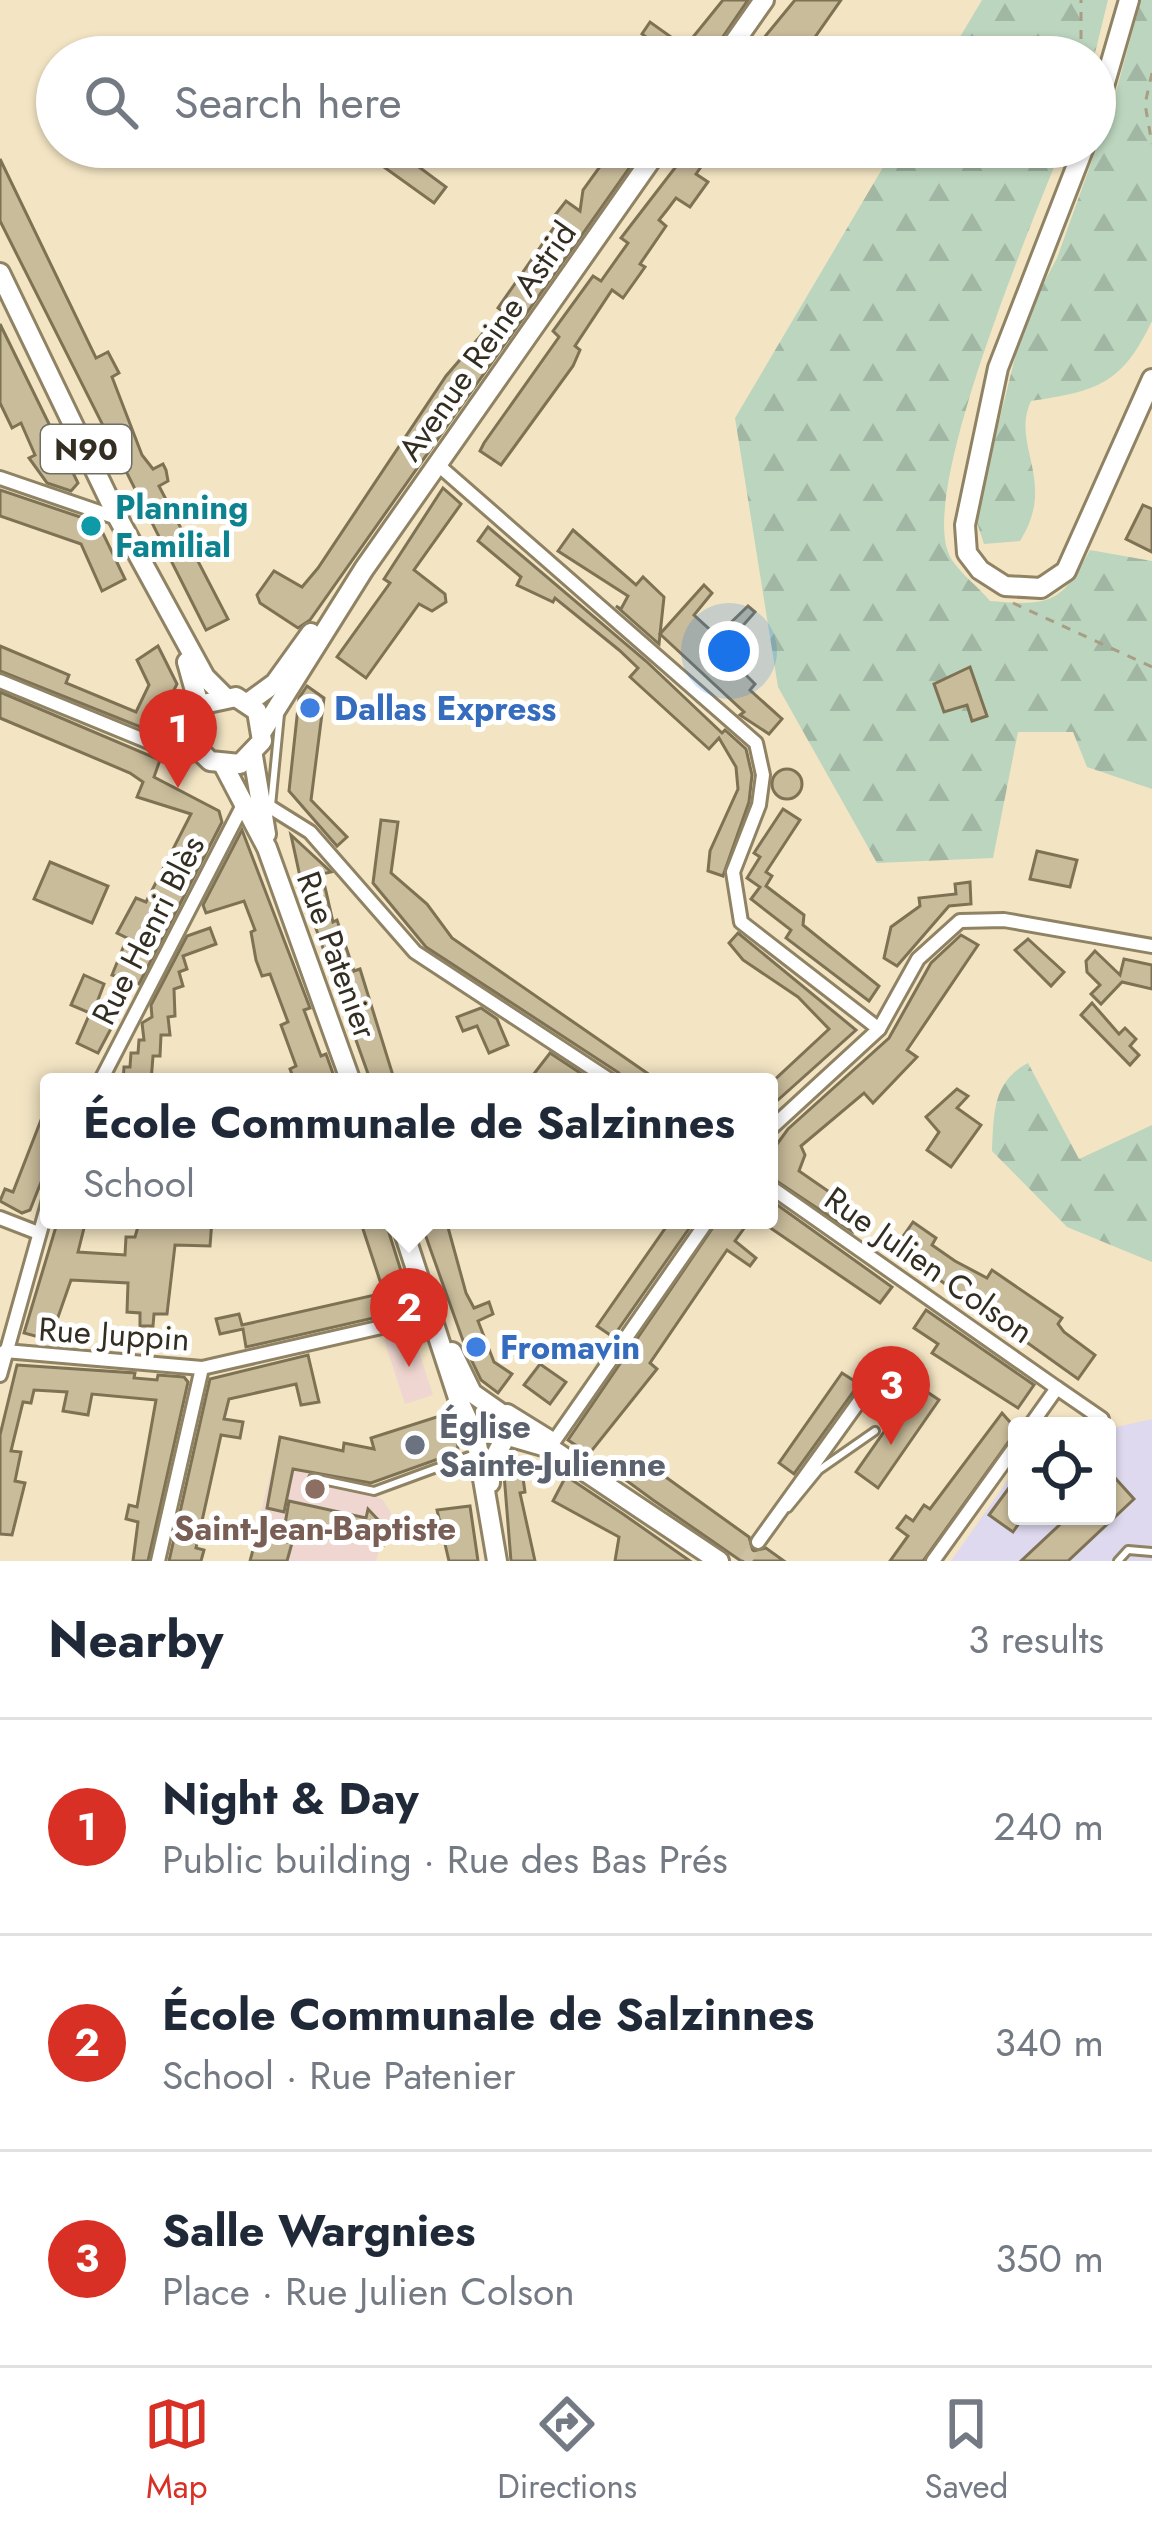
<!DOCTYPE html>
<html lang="en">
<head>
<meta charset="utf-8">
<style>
  body { margin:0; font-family:Jost,sans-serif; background:#f2f2f3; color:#1f2937 }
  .controls { position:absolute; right:36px; bottom:36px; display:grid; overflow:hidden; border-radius:12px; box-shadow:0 3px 9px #0004 }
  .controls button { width:108px; height:108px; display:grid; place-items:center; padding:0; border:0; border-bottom:3px solid #e0e1e3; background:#fff; color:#1f2937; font:60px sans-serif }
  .you { position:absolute; left:729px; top:651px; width:42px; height:42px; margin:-30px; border:9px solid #fff; border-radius:50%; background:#1a73e8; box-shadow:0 0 0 18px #1a73e833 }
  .badge { display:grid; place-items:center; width:78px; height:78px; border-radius:50%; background:#d93025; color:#fff; font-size:39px; font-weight:700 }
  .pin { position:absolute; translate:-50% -99px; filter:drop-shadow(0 3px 6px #0008) }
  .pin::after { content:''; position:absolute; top:63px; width:42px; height:36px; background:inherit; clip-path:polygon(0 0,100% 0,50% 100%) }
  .popup { position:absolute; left:40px; top:1073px; width:738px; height:156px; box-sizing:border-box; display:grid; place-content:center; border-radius:12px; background:#fff; filter:drop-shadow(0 3px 9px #0005); font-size:39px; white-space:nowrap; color:#747a83 }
  .popup b { font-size:45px; color:#1f2937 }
  .popup::after { content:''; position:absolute; left:50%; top:100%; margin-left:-24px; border:24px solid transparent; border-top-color:#fff }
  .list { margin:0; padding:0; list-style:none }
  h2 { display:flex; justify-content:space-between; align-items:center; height:156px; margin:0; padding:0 48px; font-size:51px }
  h2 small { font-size:39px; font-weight:400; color:#747a83 }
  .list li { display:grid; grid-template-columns:78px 1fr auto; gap:36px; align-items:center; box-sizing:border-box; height:216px; padding:0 48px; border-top:3px solid #e0e1e3 }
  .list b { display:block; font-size:45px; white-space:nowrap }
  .list p { margin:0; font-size:39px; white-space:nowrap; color:#747a83 }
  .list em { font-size:39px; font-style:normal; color:#747a83 }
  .icon { flex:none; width:66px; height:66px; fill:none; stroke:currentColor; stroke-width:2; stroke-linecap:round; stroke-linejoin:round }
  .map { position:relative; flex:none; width:1152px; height:1561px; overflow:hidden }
  .search { position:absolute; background:#fff; box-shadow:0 3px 9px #0004; left:36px; right:36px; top:36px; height:132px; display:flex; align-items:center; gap:30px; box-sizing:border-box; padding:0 42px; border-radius:66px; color:#747a83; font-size:45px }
  .sheet { height:804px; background:#fff }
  nav { display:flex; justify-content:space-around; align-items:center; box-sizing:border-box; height:168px; border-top:3px solid #e0e1e3; background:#fff; font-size:33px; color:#747a83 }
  nav a { display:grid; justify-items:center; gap:6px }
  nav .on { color:#d93025 }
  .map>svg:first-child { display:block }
  .education { fill:#f0d6d0 }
  .medical { fill:#ded9ee }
  .forest { fill:url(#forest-firs) }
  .building { fill:#c9bc9b; stroke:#7e7254; stroke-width:3 }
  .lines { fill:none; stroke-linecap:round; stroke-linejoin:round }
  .minor-tunnel { stroke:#cdc0a3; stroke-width:12; stroke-dasharray:12 6; stroke-linecap:butt }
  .service-casing { stroke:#8f8364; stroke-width:12 }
  .minor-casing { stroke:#8f8364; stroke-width:18 }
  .secondary-casing { stroke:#8f8364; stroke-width:24 }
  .primary-casing { stroke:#8f8364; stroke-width:24 }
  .path { stroke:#a89e85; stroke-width:3; stroke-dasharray:9 9; stroke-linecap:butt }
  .service { stroke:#fff; stroke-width:6 }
  .minor { stroke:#fff; stroke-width:12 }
  .secondary { stroke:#fff; stroke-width:18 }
  .primary { stroke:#fff; stroke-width:18 }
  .culture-dot { fill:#0f9aa8; stroke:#fff; stroke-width:4.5 }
  .shop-dot { fill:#3f7fe0; stroke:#fff; stroke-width:4.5 }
  .worship-dot { fill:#6b7280; stroke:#fff; stroke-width:4.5 }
  .education-dot { fill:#8d6e63; stroke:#fff; stroke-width:4.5 }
  .labels { text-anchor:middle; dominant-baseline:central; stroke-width:10; stroke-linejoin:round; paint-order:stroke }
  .shield { fill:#fff; stroke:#706d64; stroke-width:3 }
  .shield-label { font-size:30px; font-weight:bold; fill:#332e21 }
  .street-label { font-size:33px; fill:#332e21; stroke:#fff }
  .culture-label { font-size:33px; font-weight:bold; fill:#0d838f; stroke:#fff; text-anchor:start }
  .shop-label { font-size:33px; font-weight:bold; fill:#366cbe; stroke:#fff; text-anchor:start }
  .worship-label { font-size:33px; font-weight:bold; fill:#5b616d; stroke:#fff; text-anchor:start }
  .education-label { font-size:33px; font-weight:bold; fill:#785e54; stroke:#fff }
</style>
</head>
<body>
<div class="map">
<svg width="1152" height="1561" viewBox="0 0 1152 1561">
  <defs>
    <pattern id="forest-firs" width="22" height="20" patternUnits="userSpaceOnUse" patternTransform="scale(3)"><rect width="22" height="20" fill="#bcd5be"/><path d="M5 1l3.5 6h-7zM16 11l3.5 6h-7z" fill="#a2b7a3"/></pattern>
  </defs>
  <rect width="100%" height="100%" fill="#f3e5c4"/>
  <!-- education -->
  <g class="education">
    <polygon points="412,1330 433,1395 405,1404 384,1340"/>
    <polygon points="280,1435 348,1452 344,1478 383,1500 391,1513 376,1561 249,1561"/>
  </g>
  <!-- medical -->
  <polygon class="medical" points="1152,1419 1152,1561 951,1561 1017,1467 1017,1516 1107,1516 1107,1429"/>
  <!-- forest -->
  <g class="forest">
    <polygon points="982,0 1108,0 1094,57 948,57"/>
    <path d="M 1141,0 L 1152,0 L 1152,321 C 1122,384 1098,391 1031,401 C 1010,445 1058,481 1020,541 L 984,544 L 975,517 L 1025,318 L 1057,258 L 1114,99 Z"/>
    <path d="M 895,147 L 1062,147 C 1032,223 922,483 948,552 C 954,569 979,587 990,601 C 1051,606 1061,604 1090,550 L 1152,561 L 1152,789 L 1087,767 L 1073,732 L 1018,732 L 993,858 L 877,863 L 778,687 L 735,418 Z"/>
    <path d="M 1028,1063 L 1079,1159 L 1152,1125 L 1152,1262 L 1067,1227 L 992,1151 C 994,1114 992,1082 1028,1063 Z"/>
  </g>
  <!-- building -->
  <g class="building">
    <polygon points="723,0 748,0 709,57 673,57 642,34 650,22 685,47"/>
    <polygon points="795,0 841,0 801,57 748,57"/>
    <polygon points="356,147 392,147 446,187 434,203"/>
    <polygon points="614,147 644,147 310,620 298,628 260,603 257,595 274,571 302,587 318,568 446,376 502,311 498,308 557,223 552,219 566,201 580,211 583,190"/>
    <polygon points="691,147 715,147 696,174 708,182 690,207 676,198 667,210 659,220 666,226 640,264 645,267 623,298 612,290 575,346 580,350 573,366 501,465 480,451 484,443 559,337 553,331 593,276 601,281 628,243 621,238"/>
    <polygon points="0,159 96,358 108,352 119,373 112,377 142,455 153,469 163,464 166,470 168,481 159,486 228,619 206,630 0,221"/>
    <polygon points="0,324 78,483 71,491 47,483 29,458 35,455 21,423 12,428 0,403"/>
    <polygon points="443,488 461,504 414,570 445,594 446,602 432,611 419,604 366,678 337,657 390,583 384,579"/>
    <polygon points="0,490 98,523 125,579 102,591 81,544 0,516"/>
    <polygon points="1143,505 1152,509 1152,552 1126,539"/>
    <polygon points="488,527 646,661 722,733 725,730 746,749 752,775 749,802 723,876 708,871 710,851 738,789 736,767 719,738 709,749 630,677 638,668 619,650 555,598 553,602 517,585 521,577 478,541"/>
    <polygon points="573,530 636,585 643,577 664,597 659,644 616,606 621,609 628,596 558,551"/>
    <polygon points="704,585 712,593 694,615 717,636 748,606 755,612 716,656 738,677 743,672 755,684 750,690 782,719 769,734 740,715 744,712 660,634"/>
    <polygon points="0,646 69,675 66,683 136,712 149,685 137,660 158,646 177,684 153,732 0,671"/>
    <polygon points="970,667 987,716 972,721 967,705 944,712 934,684"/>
    <polygon points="307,686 324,698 311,800 347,837 337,846 289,791 299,698"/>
    <polygon points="0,692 160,760 154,777 219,811 222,822 139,984 112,975 127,938 117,933 136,898 146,902 191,814 137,797 143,782 130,773 0,718"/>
    <circle cx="787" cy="784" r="15"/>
    <polygon points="783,809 800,820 766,872 772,876 766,886 804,915 803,925 879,986 869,1001 786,938 791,930 751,899 760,887 747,878 760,857 754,853"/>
    <polygon points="381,820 398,822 391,873 427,904 452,938 660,1082 623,1082 619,1073 426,947 373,883"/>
    <polygon points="242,830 310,1008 304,1010 321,1056 326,1054 336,1082 295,1082 290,1069 296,1066 281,1025 288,1022 270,974 262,976 256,960 251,932 255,930 244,901 206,913 203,905"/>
    <polygon points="291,835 331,872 322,874 333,922 337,920 354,971 360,969 395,1082 371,1082 304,895"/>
    <polygon points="1037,851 1077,860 1070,887 1030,879"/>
    <polygon points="50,862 108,886 92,923 34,899"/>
    <polygon points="970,882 971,904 949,906 897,966 884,958 891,927 920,906 919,898 956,894 955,884"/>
    <polygon points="210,928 216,944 183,956 187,969 179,972 183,986 174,989 175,1016 168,1017 170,1035 161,1035 160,1056 153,1056 151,1082 123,1082 124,1067 130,1067 131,1053 138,1053 139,1040 144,1040 142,1023 152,1017 151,1005 187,936"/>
    <polygon points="738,933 856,1030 769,1108 769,1085 829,1029 798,997 743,960 729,943"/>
    <polygon points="961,935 978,945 907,1050 917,1057 873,1103 864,1093 801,1146 805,1155 799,1171 864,1216 853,1232 769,1176 769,1155 788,1129 889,1038 931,963"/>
    <polygon points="1028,939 1064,972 1051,986 1015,950"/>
    <polygon points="1095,951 1120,975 1124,959 1152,965 1152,989 1122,982 1101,1004 1091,994 1100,985 1087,972 1086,961"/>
    <polygon points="84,975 104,984 93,1013 114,1023 98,1053 77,1043 90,1013 71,1005"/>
    <polygon points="1092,1003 1119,1034 1125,1028 1136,1039 1130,1046 1139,1055 1130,1065 1081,1015"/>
    <polygon points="481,1008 497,1019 508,1045 489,1053 477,1026 463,1031 457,1017"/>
    <polygon points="550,1053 594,1082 542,1082 533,1075"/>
    <polygon points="957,1089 968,1096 957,1108 981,1125 951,1167 927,1150 939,1132 926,1117"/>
    <polygon points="48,1102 49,1162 30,1210 22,1213 0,1201 5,1189 13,1192"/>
    <polygon points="769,1199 892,1287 880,1303 769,1227"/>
    <polygon points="58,1220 86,1220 78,1252 125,1255 126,1237 135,1237 140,1220 212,1220 210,1246 175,1245 167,1314 154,1314 153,1326 140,1326 140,1313 127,1312 128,1283 71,1280 50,1340 24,1333"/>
    <polygon points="360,1220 385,1220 413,1309 246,1347 243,1329 220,1334 216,1319 239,1314 242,1325 384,1293"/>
    <polygon points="420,1220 446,1220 466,1293 474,1308 489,1302 493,1314 478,1321 494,1362 512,1374 498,1393 481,1380 466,1349"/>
    <polygon points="671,1220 695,1220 613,1337 597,1326"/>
    <polygon points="718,1220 750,1220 735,1241 756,1258 750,1266 727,1250 650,1363 657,1369 589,1454 568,1440"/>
    <polygon points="913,1222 936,1238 932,1245 955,1261 987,1278 992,1270 1062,1318 1058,1324 1064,1332 1095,1355 1078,1379 895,1248"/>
    <polygon points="926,1310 1034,1385 1018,1408 932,1353 938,1344 914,1328"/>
    <polygon points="308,1355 319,1402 301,1405 296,1384 229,1399 224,1419 243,1422 240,1438 221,1435 196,1548 204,1550 201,1561 169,1561 210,1379"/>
    <polygon points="540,1364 566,1382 550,1404 524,1385"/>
    <polygon points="886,1364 939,1400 878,1488 856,1472 904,1403 874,1381"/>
    <polygon points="17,1365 135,1373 134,1378 157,1380 158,1375 184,1377 188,1382 148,1561 133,1561 138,1522 126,1519 129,1505 137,1507 156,1400 92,1394 88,1415 63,1411 67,1392 34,1390 31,1403 23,1402 11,1451 21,1452 15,1481 25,1483 12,1535 0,1534 0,1435"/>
    <polygon points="842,1373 859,1384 794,1474 779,1463"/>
    <polygon points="1002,1413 1017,1430 923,1561 890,1561 908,1536 897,1528 906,1516 913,1521 924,1505 930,1509"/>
    <polygon points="446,1414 457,1430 458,1452 371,1483 293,1469 284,1512 267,1508 280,1437 343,1451 344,1443 374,1449 371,1438"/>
    <polygon points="642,1460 749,1537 753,1551 766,1548 784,1561 741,1561 653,1500 627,1481"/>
    <polygon points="528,1462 530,1476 523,1478 525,1492 520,1493 535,1561 511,1561 504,1474 506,1466"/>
    <polygon points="1107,1469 1134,1499 1068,1561 1021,1561 1069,1516 1107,1516"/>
    <polygon points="566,1476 623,1514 690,1561 615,1561 619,1537 553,1501"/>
    <polygon points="1017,1477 1017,1516 1024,1516 1013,1532 989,1515"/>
    <polygon points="289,1501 366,1518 368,1509 384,1526 383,1545 284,1530"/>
    <polygon points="470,1506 478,1561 449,1561 437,1510"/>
    <polygon points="257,1535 292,1543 287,1561 250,1561"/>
  </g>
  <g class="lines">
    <!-- minor-tunnel -->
    <polyline class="minor-tunnel" points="745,1561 758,1542"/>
    <!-- service casing -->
    <g class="service-casing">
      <g id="service">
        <polyline points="271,806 280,714"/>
        <polyline points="313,1478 374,1491 472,1455"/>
        <polyline points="788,1508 819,1470 875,1431"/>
        <polyline points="1118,1561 1128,1550 1152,1552"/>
      </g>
    </g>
    <!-- minor casing -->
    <g class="minor-casing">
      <g id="minor">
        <polyline points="437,464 756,743 763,775 759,805 733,872 741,922 879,1029"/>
        <polyline points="0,478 117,518"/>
        <polyline points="0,681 161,747 198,749"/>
        <polyline points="262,802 310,832 415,952 613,1082"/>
        <polyline points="100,1082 244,803"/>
        <polyline points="769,1130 879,1029 918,959 960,921 1004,920 1152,946"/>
        <polyline points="769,1186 1057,1388 1030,1426"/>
        <polyline points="0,1218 36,1232"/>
        <polyline points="5,1351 202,1368 430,1316"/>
        <polyline points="0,1375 49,1200"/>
        <polyline points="1057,1388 1102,1419"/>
        <polyline points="550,1447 708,1220"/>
        <polyline points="758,1542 868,1389"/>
        <polyline points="158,1561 202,1368"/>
        <polyline points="933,1561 1017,1444"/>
      </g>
    </g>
    <!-- secondary casing -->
    <g class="secondary-casing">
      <g id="secondary">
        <polyline points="724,57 764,0"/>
        <polyline points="1095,117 1129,0"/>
        <polyline points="1084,147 998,368 965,525 967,553 980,570 1005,586 1041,588 1066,571 1152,379"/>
        <polyline points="249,702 275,683 311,633"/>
        <polyline points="263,730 364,569 660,147"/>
        <polyline points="507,1414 549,1440 550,1448"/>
        <polyline points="508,1436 550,1448 719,1561"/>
      </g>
    </g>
    <!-- primary casing -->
    <g class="primary-casing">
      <g id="primary">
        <polyline points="0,273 118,518 205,677 224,696"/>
        <polyline points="187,662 197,698 198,749 210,761 240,764 262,741 257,711 236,697 208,703 197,715"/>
        <polyline points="253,756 266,834"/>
        <polyline points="224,766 267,848 351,1082"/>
        <polyline points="400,1220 459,1401 476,1438 497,1561"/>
        <path d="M 452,1352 L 472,1393 L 509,1419 C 511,1442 490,1449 490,1483"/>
      </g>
    </g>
    <!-- path -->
    <g class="path">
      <polyline points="1081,57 1081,0"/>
      <polyline points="1152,73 1145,104 1152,144"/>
      <polyline points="420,162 431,147"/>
      <polyline points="1013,603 1152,667"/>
    </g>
    <!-- service -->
    <use href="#service" class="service"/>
    <!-- minor -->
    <use href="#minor" class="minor"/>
    <!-- secondary -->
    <use href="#secondary" class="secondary"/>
    <!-- primary -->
    <use href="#primary" class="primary"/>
  </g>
  <!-- markers -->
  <circle class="culture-dot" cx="91" cy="526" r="12"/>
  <g class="shop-dot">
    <circle cx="310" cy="708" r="12"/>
    <circle cx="476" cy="1347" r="12"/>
  </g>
  <circle class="worship-dot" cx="415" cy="1445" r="12"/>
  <circle class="education-dot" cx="315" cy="1489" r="12"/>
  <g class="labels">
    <!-- shield labels -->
    <rect class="shield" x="41" y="425" width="90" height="48" rx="9"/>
    <g class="shield-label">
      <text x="86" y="449">N90</text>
    </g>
    <!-- street labels -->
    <g class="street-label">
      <text transform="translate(487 341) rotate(-55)">Avenue Reine Astrid</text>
      <text transform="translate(148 930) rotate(-63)">Rue Henri Blès</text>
      <text transform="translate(337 955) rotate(70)">Rue Patenier</text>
      <text transform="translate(929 1265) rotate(35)">Rue Julien Colson</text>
      <text transform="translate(114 1334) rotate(4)">Rue Juppin</text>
    </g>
    <!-- culture labels -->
    <g class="culture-label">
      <text x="115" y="507">Planning<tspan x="115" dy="38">Familial</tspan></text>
    </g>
    <!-- shop labels -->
    <g class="shop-label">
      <text x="334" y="708">Dallas Express</text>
      <text x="500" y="1347">Fromavin</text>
    </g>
    <!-- worship labels -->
    <g class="worship-label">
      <text x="439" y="1426">Église<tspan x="439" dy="38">Sainte-Julienne</tspan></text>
    </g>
    <!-- education labels -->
    <g class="education-label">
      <text x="315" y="1528">Saint-Jean-Baptiste</text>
    </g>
  </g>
</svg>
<div class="controls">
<button><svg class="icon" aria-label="locate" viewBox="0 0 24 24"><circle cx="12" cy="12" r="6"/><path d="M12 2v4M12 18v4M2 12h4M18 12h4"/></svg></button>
</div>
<div class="you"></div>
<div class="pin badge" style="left:178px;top:788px">1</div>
<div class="pin badge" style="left:409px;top:1367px">2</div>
<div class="popup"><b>École Communale de Salzinnes</b>School</div>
<div class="pin badge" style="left:891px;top:1445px">3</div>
<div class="search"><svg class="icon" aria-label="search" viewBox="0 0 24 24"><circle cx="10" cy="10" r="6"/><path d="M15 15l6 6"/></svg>Search here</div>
</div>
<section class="sheet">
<h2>Nearby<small>3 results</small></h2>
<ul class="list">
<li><span class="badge">1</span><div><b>Night &amp; Day</b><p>Public building · Rue des Bas Prés</p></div><em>240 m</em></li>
<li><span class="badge">2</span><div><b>École Communale de Salzinnes</b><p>School · Rue Patenier</p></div><em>340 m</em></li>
<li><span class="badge">3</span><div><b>Salle Wargnies</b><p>Place · Rue Julien Colson</p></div><em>350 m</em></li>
</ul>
</section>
<nav>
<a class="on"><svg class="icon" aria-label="map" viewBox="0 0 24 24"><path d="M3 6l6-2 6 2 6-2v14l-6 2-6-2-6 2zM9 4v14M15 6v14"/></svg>Map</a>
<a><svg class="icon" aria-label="directions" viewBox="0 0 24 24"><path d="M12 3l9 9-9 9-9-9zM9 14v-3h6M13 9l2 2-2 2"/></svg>Directions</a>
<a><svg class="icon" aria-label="saved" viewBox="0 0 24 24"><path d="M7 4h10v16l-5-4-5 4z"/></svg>Saved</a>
</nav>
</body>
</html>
